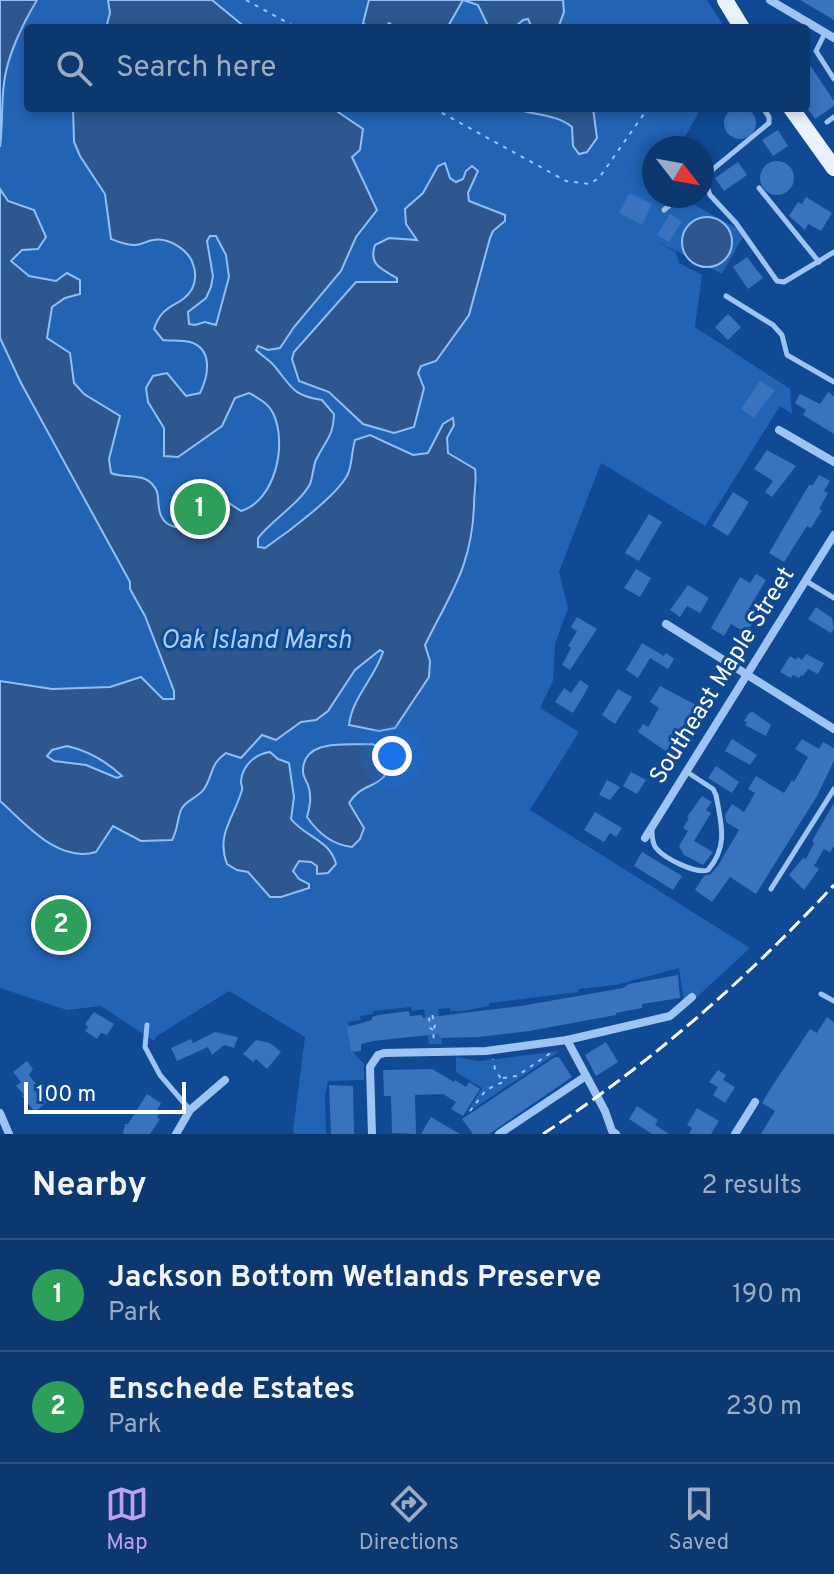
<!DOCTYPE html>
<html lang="en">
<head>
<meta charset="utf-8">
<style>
  body { margin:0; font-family:Overpass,sans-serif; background:#153f74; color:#f1f3f6 }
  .compass { position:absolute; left:642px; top:136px; width:72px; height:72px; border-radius:50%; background:#0c376f; box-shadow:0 4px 12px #0003; rotate:121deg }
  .scale { position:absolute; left:24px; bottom:20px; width:162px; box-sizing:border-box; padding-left:8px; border:4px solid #fff; border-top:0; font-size:22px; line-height:28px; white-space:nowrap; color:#fff; -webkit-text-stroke:6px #104994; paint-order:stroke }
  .you { position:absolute; left:392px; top:756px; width:28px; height:28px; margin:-20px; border:6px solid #fff; border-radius:50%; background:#1a73e8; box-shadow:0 0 0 12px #1a73e833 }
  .badge { display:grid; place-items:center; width:52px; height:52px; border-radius:50%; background:#bca0f2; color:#fff; font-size:26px; font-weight:700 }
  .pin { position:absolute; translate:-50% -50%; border:4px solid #fff; box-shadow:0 2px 8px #0006 }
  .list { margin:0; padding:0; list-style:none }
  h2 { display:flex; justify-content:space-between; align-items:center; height:104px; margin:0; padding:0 32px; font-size:34px }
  h2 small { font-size:26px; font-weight:400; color:#9aacc3 }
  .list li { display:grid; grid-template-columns:52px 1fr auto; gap:24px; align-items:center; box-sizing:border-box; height:112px; padding:0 32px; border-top:2px solid #2c5182 }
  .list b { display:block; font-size:30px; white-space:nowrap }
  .list p { margin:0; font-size:26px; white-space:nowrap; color:#9aacc3 }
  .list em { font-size:26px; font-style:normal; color:#9aacc3 }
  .icon { flex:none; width:44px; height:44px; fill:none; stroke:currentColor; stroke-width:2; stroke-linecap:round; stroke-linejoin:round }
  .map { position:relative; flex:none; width:834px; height:1134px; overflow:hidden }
  .search { position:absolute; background:#0c376f; box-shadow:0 4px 12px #0003; left:24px; right:24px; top:24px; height:88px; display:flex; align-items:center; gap:20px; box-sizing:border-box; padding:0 28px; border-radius:8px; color:#9aacc3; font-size:30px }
  .sheet { height:328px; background:#0c376f }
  nav { display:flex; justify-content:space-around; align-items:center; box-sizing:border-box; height:112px; border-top:2px solid #2c5182; background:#0c376f; font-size:22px; color:#9aacc3 }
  nav a { display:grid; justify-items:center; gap:4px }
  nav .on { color:#bca0f2 }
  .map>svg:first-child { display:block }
  .green { fill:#2263b4; fill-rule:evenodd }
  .water { fill:#2d578e; stroke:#90bff7; stroke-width:2; fill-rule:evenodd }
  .building { fill:#3973bd }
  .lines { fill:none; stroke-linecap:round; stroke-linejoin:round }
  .path { stroke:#9ec4f3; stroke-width:2; stroke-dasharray:4 6; stroke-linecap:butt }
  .service { stroke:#9ec4f3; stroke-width:5 }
  .minor { stroke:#9ec4f3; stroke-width:8 }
  .primary { stroke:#ebf2ff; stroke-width:16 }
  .rail { stroke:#fff; stroke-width:3; stroke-dasharray:14 6; stroke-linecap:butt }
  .labels { text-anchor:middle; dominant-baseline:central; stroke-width:6; stroke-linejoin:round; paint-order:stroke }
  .street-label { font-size:24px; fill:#fff; stroke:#104994 }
  .water-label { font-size:26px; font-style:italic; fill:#aacefa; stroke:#104994 }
</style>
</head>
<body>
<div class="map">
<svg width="834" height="1134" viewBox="0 0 834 1134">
  <rect width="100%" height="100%" fill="#104994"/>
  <!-- green -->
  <g class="green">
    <path d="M 0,0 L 707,0 L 725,28 L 28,28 L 28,108 L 701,108 L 679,148 L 654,148 L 654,196 L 678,196 L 745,233 L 722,274 L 650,238 L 676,252 L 679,263 L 702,275 L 695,327 L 790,389 L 792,414 L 780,406 L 705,526 L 601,463 L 559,572 L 568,608 L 555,644 L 553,681 L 540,708 L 579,732 L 530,810 L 750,948 L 685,1008 L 679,968 L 616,985 L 579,989 L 578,992 L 489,1003 L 489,1006 L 463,1011 L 450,1011 L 450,1008 L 438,1009 L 442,1044 L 429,1044 L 424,1009 L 412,1011 L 411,1007 L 373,1011 L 373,1014 L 360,1016 L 361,1020 L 348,1022 L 352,1051 L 364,1064 L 364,1080 L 328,1081 L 325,1096 L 326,1134 L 295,1134 L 293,1131 L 305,1037 L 229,991 L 157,1036 L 154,1041 L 101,1006 L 67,1010 L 0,988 ZM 453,425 L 447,438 L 448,453 L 462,460 L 478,485 C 473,503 476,523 471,541 C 463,577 444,607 428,640 L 349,592 Z"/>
    <polygon points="560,1051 467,1113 482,1088 456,1072 456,1057 479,1061"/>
  </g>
  <!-- water -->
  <g class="water">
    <path d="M 0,0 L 37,0 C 23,23 7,56 4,83 C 1,105 3,126 0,147 Z"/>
    <polygon points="108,0 212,0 246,28 106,28 110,13"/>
    <polygon points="369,0 563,0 564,12 558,28 532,28 528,19 523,20 514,28 489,28 478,5 463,0 447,28 396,28 389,23 385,28 370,28 363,23"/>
    <path d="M 73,108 L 332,108 L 363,129 L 360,150 L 352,157 L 377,210 L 356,237 L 341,271 L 294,327 L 280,348 L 268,350 L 258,346 L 256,350 C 262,356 271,361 276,368 C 293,389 293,395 322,400 L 334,414 C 333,438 326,439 316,460 C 313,467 313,476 310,484 C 300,503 272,520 258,538 L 258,547 L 265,548 C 284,535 343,492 349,471 C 352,462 352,450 355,440 L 370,435 L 413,455 L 428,453 L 443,424 L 453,418 L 454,425 L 447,438 L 448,453 L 475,469 C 477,483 474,492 474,506 C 472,566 450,594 425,645 L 430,661 L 429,677 L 395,728 L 379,731 L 349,725 C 352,698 374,679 383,652 L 380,650 L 355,670 L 328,711 L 316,720 L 301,722 L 276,740 L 262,735 L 241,758 L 226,753 C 209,765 214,774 204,789 C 198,798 185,800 181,810 C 177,820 178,829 172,840 L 141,841 L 113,826 L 96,852 C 58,863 27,825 0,801 L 0,681 L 52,689 L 110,687 L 141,677 L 163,699 L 174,699 L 174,691 L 145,616 L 130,589 L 130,582 L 21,383 L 0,338 L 0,189 L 8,201 L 34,210 L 46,237 L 38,249 L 22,250 L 11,261 L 29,276 L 56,281 L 67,273 L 80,280 L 80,294 L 65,298 L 52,307 L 47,338 L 70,353 L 74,383 L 84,394 L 120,416 L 109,459 L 111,473 C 125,479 143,473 152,484 C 160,492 157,498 159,508 C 162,533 187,528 205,526 L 201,512 L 204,498 L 217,495 L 241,511 C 275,501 288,444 273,413 C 268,403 258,398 249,393 L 235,398 L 222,426 L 178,457 L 164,456 L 164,428 L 148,402 L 146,388 L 153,376 L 167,373 L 186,396 L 200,393 C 208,377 214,349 190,342 C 182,340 172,341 163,340 L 154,329 C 163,301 181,308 192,289 C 196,281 196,272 193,264 C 189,250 168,237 153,240 C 146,241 143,245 135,245 C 126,245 119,242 111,239 L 105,194 L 80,156 L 74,142 ZM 210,236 L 216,236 L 226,255 L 229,277 L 216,325 L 205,322 L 195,325 L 189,324 L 188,312 L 206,298 L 211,287 L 213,276 L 207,241 ZM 67,746 C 89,751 106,761 122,776 L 117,778 L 86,765 L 54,761 L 47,756 L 52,750 Z"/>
    <path d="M 514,108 L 593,108 L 597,138 L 587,152 L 579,154 L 573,146 L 572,127 C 555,113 533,116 514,108 Z"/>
    <path d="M 445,163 L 450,178 L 456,182 L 463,179 L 466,171 L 472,166 L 478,171 L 468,193 L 469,201 L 505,215 L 505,221 L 493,231 L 490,238 L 469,315 L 436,361 L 421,366 L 418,373 L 424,388 L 414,427 L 394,433 L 363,424 L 329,392 L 299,381 L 292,359 L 294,352 L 356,282 L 397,282 L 397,278 C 382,269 368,265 375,245 L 389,238 L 417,240 L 406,224 L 405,209 L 423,193 L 438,166 Z"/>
    <circle cx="707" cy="242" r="25"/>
    <path d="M 372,744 L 392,752 C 388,794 365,777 349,803 L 364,828 L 360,839 L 352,847 C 332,845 318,833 307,817 C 310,806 312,796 308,785 C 306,781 304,777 303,773 C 301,737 349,746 372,744 Z"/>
    <path d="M 270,752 L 278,759 L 289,763 L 294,797 L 291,819 C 305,837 330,840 336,864 L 328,873 L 317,874 L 317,866 L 311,862 L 299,861 L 293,871 L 299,879 L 309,884 L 309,888 L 281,897 L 270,897 L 248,872 L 237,870 L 227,864 C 216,835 233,819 241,793 C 244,786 241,788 241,781 C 243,764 256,754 270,752 Z"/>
  </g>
  <!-- building -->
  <g class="building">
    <polygon points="800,0 834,0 834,20"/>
    <polygon points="806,59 834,101 834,106 815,119 806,106"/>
    <circle cx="740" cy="123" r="16"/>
    <polygon points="778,130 788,146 773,156 762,140"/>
    <circle cx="777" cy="178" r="17"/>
    <polygon points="738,162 747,175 724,191 715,178"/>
    <polygon points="629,193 652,204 642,225 619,213"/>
    <polygon points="806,197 832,213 821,231 808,224 805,230 789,216 798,202 802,204"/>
    <polygon points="670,214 682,221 669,242 657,235"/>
    <polygon points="747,257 763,278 748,289 733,267"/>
    <polygon points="728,314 741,327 728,340 715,327"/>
    <polygon points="760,381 775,390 754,418 741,409"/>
    <polygon points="828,392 834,396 834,434 803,415 806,410 795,403 800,394 820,404"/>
    <polygon points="767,450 796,466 772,497 765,492 773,481 754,469"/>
    <polygon points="819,475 830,481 824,491 828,493 819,509 822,510 811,528 807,526 784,562 769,553 809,485 813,485"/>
    <polygon points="733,492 749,502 728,536 712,526"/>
    <polygon points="649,514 662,522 639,561 625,553"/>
    <polygon points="636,569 651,578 640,597 624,588"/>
    <polygon points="756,574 766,580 745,615 754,621 746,633 731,624 724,636 711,628 740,577 750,583"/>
    <polygon points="688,585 709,598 700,613 687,606 680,617 670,610"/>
    <polygon points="816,607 832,618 834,629 831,633 808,619"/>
    <polygon points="577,617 597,629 570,670 562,665 571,648 568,646 577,631 571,627"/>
    <polygon points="642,643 664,656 666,653 674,659 668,669 650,658 638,678 626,670"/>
    <polygon points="806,654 824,663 818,674 808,669 803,676 801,675 799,678 793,675 791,678 780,672 790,656 796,660 798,657 802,660"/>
    <polygon points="580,680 589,686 573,713 555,702 564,688 571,693"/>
    <polygon points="660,686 696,705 667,752 638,732 643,724 648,727 659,708 650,702"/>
    <polygon points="618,689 632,697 615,724 602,715"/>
    <polygon points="753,712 771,725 766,736 745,725 747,722 744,721 749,713"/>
    <polygon points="732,739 757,755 750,765 725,751"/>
    <polygon points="802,739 819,749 823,742 834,748 834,761 817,796 756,894 730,877 712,902 695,890 704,876 711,874 719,864 739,830 726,822 725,815 732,804 744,812 755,793 748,789 756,776 784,793 792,780 794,782 808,757 795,749"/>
    <polygon points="716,766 739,782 732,793 708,778"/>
    <polygon points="631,772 646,780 637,794 623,786"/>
    <polygon points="607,780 620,787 610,800 599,795"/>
    <polygon points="702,796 712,802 706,810 711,813 694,841 713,852 703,865 684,855 679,846 688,831 683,828 689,818 687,817"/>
    <polygon points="834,803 834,846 830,852 824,849 814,866 819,869 804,890 789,875 803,858 806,859 814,843 812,841"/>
    <polygon points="595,812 622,828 616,837 610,833 604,842 584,830"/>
    <polygon points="642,852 682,876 673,890 634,866"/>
    <polygon points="678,975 680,998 642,1004 642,1008 616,1013 616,1015 529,1031 479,1037 440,1038 439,1034 373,1041 361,1044 361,1051 351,1052 347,1027 372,1020 372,1017 378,1015 409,1011 410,1016 422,1015 423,1018 521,1006 623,988 629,984"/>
    <polygon points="94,1012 114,1024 107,1035 101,1033 97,1039 85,1031 88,1027 85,1024"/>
    <polygon points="827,1017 834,1022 834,1134 761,1134 775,1111 762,1103 771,1088 810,1029 817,1033"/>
    <polygon points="215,1032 238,1037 234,1048 224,1045 212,1055 208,1047 177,1061 171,1048 191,1039 193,1043"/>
    <polygon points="256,1040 270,1043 281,1052 267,1069 256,1059 253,1062 243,1054"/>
    <polygon points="606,1042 618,1062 596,1076 585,1055"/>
    <polygon points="555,1057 559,1057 572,1077 489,1134 473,1134 462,1119"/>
    <polygon points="27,1061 33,1069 29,1075 49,1100 35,1112 22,1096 24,1095 16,1086 21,1082 13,1072"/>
    <polygon points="432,1069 454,1082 455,1080 466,1087 469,1082 480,1089 463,1116 451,1109 456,1102 443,1094 415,1095 416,1134 392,1133 391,1096 384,1096 383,1070"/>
    <polygon points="718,1070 726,1075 723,1080 735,1087 725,1103 713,1095 718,1087 709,1082"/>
    <polygon points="329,1085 353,1086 354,1134 331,1134"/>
    <polygon points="147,1094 161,1103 156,1112 159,1114 157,1118 160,1119 150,1134 123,1134 125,1124 128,1124"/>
    <polygon points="637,1106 658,1120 655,1125 669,1134 652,1134 629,1119"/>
    <polygon points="697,1108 719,1121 711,1134 689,1134 692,1128 687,1125"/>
    <polygon points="431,1117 460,1134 421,1134"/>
  </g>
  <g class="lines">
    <!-- path -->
    <g class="path">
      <polyline points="246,0 297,28"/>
      <polyline points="433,108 566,181 589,184 599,178 648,108"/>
      <polyline points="433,1030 430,1028 429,1017 432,1014 435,1026 433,1030 434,1042"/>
      <polyline points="503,1078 517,1076 552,1052"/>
      <polyline points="470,1111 486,1090 503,1082 495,1069 493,1059"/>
    </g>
    <!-- service -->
    <g class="service">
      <polyline points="825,33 816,51 834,79"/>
      <polyline points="763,108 769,117 769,123 712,170 706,184 710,195 736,223 777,281 784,282 834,252"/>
      <polyline points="827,122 834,117"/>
      <polyline points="759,188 819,262"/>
      <polyline points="664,210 680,196"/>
      <polyline points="726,296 773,325 782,335 787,355 834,382"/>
      <polyline points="806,581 834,598"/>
      <path d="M 652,830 C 652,836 652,843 656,848 C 665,859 696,874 708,870 C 729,846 721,823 716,795 L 713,789 L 687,772"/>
      <polyline points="771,889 834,789"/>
      <polyline points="821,994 834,1001"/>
      <polyline points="147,1025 145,1047 160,1075 190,1110"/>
    </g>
    <!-- minor -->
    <g class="minor">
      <polyline points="770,0 834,38"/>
      <polyline points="779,430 834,462"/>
      <polyline points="666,624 834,729"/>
      <polyline points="645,838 834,535"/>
      <polyline points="567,1040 605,1111 612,1131 616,1134"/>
      <polyline points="0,1113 9,1134"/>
      <polyline points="176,1134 190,1110 225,1080"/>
      <polyline points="372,1134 370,1067 378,1055 384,1053 486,1051 567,1040 670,1016 692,997"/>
      <polyline points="499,1134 586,1076"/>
      <polyline points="735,1134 755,1102"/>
    </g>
    <!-- primary -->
    <g class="primary">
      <polyline points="725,0 742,28"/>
      <polyline points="791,108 834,168"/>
    </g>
    <!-- rail -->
    <path class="rail" d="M 543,1134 C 651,1063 747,979 834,885"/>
  </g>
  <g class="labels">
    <!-- street labels -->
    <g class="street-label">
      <text transform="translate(723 676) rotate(-58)">Southeast Maple Street</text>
    </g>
    <!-- water labels -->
    <g class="water-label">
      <text x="256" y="641">Oak Island Marsh</text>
    </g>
  </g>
</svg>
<svg class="compass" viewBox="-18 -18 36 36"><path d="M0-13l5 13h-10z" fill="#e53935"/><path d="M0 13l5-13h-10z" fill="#9aacc3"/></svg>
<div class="scale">100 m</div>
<div class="you"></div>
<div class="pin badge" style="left:200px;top:509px;background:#2e9e5b">1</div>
<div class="pin badge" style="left:61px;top:925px;background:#2e9e5b">2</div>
<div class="search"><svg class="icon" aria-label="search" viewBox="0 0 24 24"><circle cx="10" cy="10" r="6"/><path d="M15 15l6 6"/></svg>Search here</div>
</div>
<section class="sheet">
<h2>Nearby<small>2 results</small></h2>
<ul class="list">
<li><span class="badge" style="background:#2e9e5b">1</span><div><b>Jackson Bottom Wetlands Preserve</b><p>Park</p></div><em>190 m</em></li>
<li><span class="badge" style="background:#2e9e5b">2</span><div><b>Enschede Estates</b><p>Park</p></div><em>230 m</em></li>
</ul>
</section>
<nav>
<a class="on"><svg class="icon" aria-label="map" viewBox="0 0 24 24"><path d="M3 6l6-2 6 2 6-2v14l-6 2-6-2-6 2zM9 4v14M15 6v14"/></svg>Map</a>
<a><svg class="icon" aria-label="directions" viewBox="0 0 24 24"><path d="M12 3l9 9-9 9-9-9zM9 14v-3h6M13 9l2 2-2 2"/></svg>Directions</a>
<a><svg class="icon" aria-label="saved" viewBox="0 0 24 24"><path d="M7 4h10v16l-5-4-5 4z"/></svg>Saved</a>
</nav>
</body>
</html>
